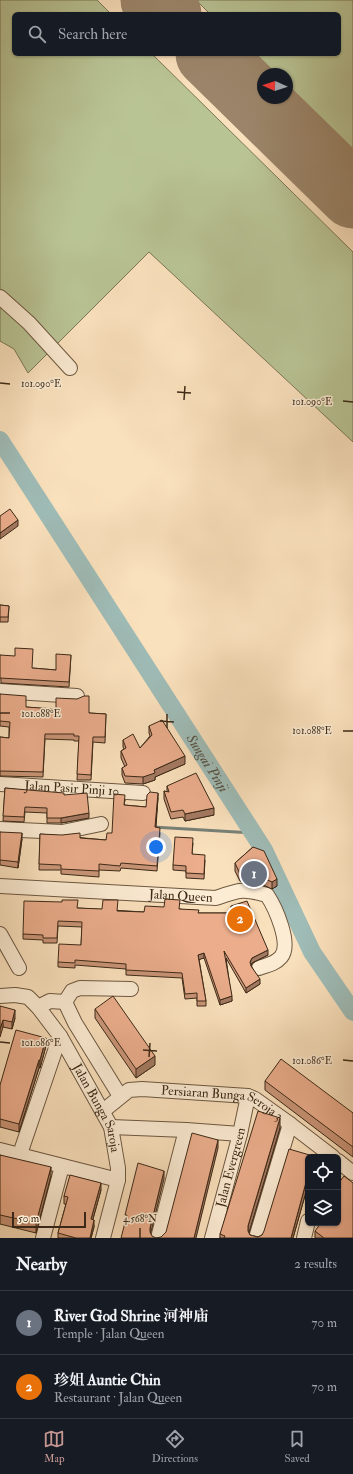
<!DOCTYPE html>
<html lang="en">
<head>
<meta charset="utf-8">
<style>
  body { margin:0; font-family:"IM FELL Double Pica","Noto Serif SC",serif; background:#20242c; color:#f1f3f6 }
  .controls { position:absolute; right:12px; bottom:12px; display:grid; overflow:hidden; border-radius:6px; box-shadow:0 1px 3px #0004 }
  .controls button { width:36px; height:36px; display:grid; place-items:center; padding:0; border:0; border-bottom:1px solid #363941; background:#171b24; color:#f1f3f6; font:20px sans-serif }
  .compass { position:absolute; left:257px; top:68px; width:36px; height:36px; border-radius:50%; background:#171b24; box-shadow:0 1px 3px #0004; rotate:273deg }
  .scale { position:absolute; left:12px; bottom:10px; width:74px; box-sizing:border-box; padding-left:4px; border:2px solid #3c2917; border-top:0; font-size:11px; line-height:14px; white-space:nowrap; color:#3c2917; -webkit-text-stroke:3px #fcecd4; paint-order:stroke }
  .you { position:absolute; left:156px; top:847px; width:14px; height:14px; margin:-10px; border:3px solid #fff; border-radius:50%; background:#1a73e8; box-shadow:0 0 0 6px #1a73e833 }
  .badge { display:grid; place-items:center; width:26px; height:26px; border-radius:50%; background:#c59692; color:#fff; font-size:13px; font-weight:700 }
  .pin { position:absolute; translate:-50% -50%; border:2px solid #fff; box-shadow:0 1px 4px #0006 }
  .list { margin:0; padding:0; list-style:none }
  h2 { display:flex; justify-content:space-between; align-items:center; height:52px; margin:0; padding:0 16px; font-size:17px }
  h2 small { font-size:13px; font-weight:400; color:#9ea1a6 }
  .list li { display:grid; grid-template-columns:26px 1fr auto; gap:12px; align-items:center; box-sizing:border-box; height:64px; padding:0 16px; border-top:1px solid #363941 }
  .list b { display:block; font-size:15px; white-space:nowrap }
  .list p { margin:0; font-size:13px; white-space:nowrap; color:#9ea1a6 }
  .list em { font-size:13px; font-style:normal; color:#9ea1a6 }
  .icon { flex:none; width:22px; height:22px; fill:none; stroke:currentColor; stroke-width:2; stroke-linecap:round; stroke-linejoin:round }
  .map { position:relative; flex:none; width:353px; height:1238px; overflow:hidden }
  .search { position:absolute; background:#171b24; box-shadow:0 1px 3px #0004; left:12px; right:12px; top:12px; height:44px; display:flex; align-items:center; gap:10px; box-sizing:border-box; padding:0 14px; border-radius:6px; color:#9ea1a6; font-size:15px }
  .sheet { height:180px; background:#171b24 }
  nav { display:flex; justify-content:space-around; align-items:center; box-sizing:border-box; height:56px; border-top:1px solid #363941; background:#171b24; font-size:11px; color:#9ea1a6 }
  nav a { display:grid; justify-items:center; gap:2px }
  nav .on { color:#c59692 }
  .map>svg:first-child { display:block }
  .green { fill:#b9c495; stroke:#7a7656 }
  .lines { fill:none; stroke-linecap:round; stroke-linejoin:round }
  .stream { stroke:#778177; stroke-width:3 }
  .river { stroke:#9fbcb7; stroke-width:18 }
  .runway { stroke:#9b856a; stroke-width:67 }
  .minor-casing { stroke:#6c5740; stroke-width:16 }
  .minor { stroke:#fcecd4; stroke-width:14 }
  .wall { fill:#ca9578; stroke:#3c2917 }
  .shaded-wall { fill:#a47962; stroke:#3c2917 }
  .building { fill:#ebad8c; stroke:#3c2917 }
  .ticks { fill:none; stroke:#3c2917; stroke-width:1.5 }
  .labels { text-anchor:middle; dominant-baseline:central; stroke-width:3; stroke-linejoin:round; paint-order:stroke }
  .street-label { font-size:13px; fill:#3c2917; stroke:#fcecd4 }
  .water-label { font-size:14px; font-style:italic; fill:#554e3f; stroke:#fcecd4 }
  .ticks-label { font-size:10px; text-anchor:middle; fill:#3c2917; stroke:#fcecd4; stroke-width:3; stroke-linejoin:round; paint-order:stroke }
</style>
</head>
<body>
<div class="map">
<svg width="353" height="1238" viewBox="0 0 353 1238">
  <rect width="100%" height="100%" fill="#fae1bd"/>
  <filter id="stains"><feTurbulence type="fractalNoise" baseFrequency=".005" numOctaves="4"/><feColorMatrix values="0 0 0 0 .2 0 0 0 0 .09 0 0 0 0 .02 0 0 0 .5 -.17"/></filter>
  <radialGradient id="worn" r=".72"><stop offset=".6" stop-color="#630" stop-opacity="0"/><stop offset="1" stop-color="#630" stop-opacity=".3"/></radialGradient>
  <!-- green -->
  <g class="green">
    <polygon points="0,0 97,0 111,14 14,14 14,54 152,54 353,252 353,442 149,252 28,373 14,349 0,341"/>
    <polygon points="196,0 353,0 353,154 287,89 287,74 272,74 251,54 339,54 339,14 210,14"/>
  </g>
  <g class="lines">
    <!-- stream -->
    <polyline class="stream" points="153,827 253,833"/>
    <!-- river -->
    <path class="river" id="s1" d="M 0,440 L 264,850 L 312,952 L 353,1012"/>
    <!-- runway -->
    <g class="runway">
      <polyline points="154,0 168,14"/>
      <polyline points="209,54 353,195"/>
    </g>
    <!-- minor casing -->
    <g class="minor-casing">
      <g id="minor">
        <polyline points="0,297 29,323 70,368"/>
        <polyline points="0,691 77,696"/>
        <path id="s2" d="M 0,784 L 143,793"/>
        <polyline points="0,829 62,832 101,824"/>
        <path id="s3" d="M 0,886 L 216,898 C 239,890 243,888 267,895 C 275,907 292,944 281,957 C 275,964 267,965 259,968"/>
        <polyline points="0,934 19,968"/>
        <path id="s4" d="M 0,996 L 15,995 L 28,997 L 38,1007 L 60,1036 L 111,1127 L 118,1168 L 118,1180 L 103,1238"/>
        <polyline points="65,1002 72,991 80,988 131,989"/>
        <polyline points="38,1007 50,1001 65,1002 75,1023 120,1096"/>
        <path id="s5" d="M 103,1111 L 129,1090 L 142,1089 L 248,1096 L 255,1099 L 290,1124 L 333,1157"/>
        <polyline points="111,1127 186,1130 240,1134"/>
        <polyline points="0,1150 118,1180"/>
        <polyline points="20,1154 60,1036"/>
        <polyline points="338,1161 353,1173"/>
        <polyline points="43,1238 62,1166"/>
        <polyline points="158,1238 186,1130"/>
        <path id="s6" d="M 212,1238 L 240,1134 L 248,1096"/>
        <polyline points="256,1238 290,1124"/>
        <polyline points="304,1238 308,1221"/>
      </g>
    </g>
    <!-- minor -->
    <use href="#minor" class="minor"/>
  </g>
  <!-- wall -->
  <g class="wall">
    <polygon points="0,605 9,606 8,622 0,622"/>
    <polygon points="0,655 32,668 56,670 71,655 69,687 1,683"/>
    <polygon points="0,694 26,707 89,713 106,714 105,743 93,742 91,780 77,780 79,741 74,741 74,740 45,739 43,777 0,776 0,737 9,738 9,727 0,726"/>
    <polygon points="149,726 185,764 155,777 155,780 143,784 125,783 122,775 122,768 125,767 121,758 121,751 124,749 123,747 123,740 140,748 150,736 149,733"/>
    <polygon points="167,786 214,815 185,821 183,817 171,819 164,799 164,791 167,792"/>
    <polygon points="5,788 64,795 89,818 61,823 47,823 47,813 25,812 24,822 3,821"/>
    <polygon points="158,798 156,827 160,833 157,871 121,868 120,871 99,870 99,877 61,874 61,870 39,870 40,834 106,840 112,833 125,800 124,805 146,807"/>
    <polygon points="0,832 22,839 18,868 0,865"/>
    <polygon points="193,843 192,854 205,860 204,879 186,878 186,871 173,870 173,865"/>
    <polygon points="253,847 277,886 272,889 261,884 240,881 235,871 235,863"/>
    <polygon points="231,906 268,955 252,963 251,965 260,984 246,993 226,958 232,1001 220,1005 204,958 199,959 206,1001 206,1006 197,1006 197,998 185,999 182,978 126,975 126,969 75,965 75,968 58,967 58,962 81,945 82,927 58,926 57,943 43,943 43,940 23,939 23,934 78,908 144,912 180,909 198,913 232,913 231,911"/>
    <polygon points="0,1006 15,1018 12,1029 3,1027"/>
    <polygon points="95,1009 155,1065 136,1078 95,1018"/>
    <polygon points="46,1046 40,1068 39,1068 19,1132 0,1127 0,1085"/>
    <polygon points="265,1081 353,1113 353,1157 265,1090"/>
    <polygon points="280,1128 249,1232 250,1235 258,1237 262,1235 308,1185 293,1238 220,1238 220,1234"/>
    <polygon points="0,1155 51,1176 36,1233 0,1224"/>
    <polygon points="101,1190 93,1219 94,1227 91,1238 58,1238 58,1233 66,1204 64,1204 64,1196"/>
    <polygon points="315,1231 353,1238 315,1238"/>
  </g>
  <!-- shaded-wall -->
  <g class="shaded-wall">
    <polygon points="18,520 18,526 0,539 0,533"/>
    <polygon points="185,756 185,764 155,777 155,780 143,784 143,777 154,770"/>
    <polygon points="158,793 158,798 155,833 155,827"/>
    <polygon points="214,808 214,815 185,821 185,814"/>
    <polygon points="89,813 89,818 61,823 61,818"/>
    <polygon points="22,833 22,839 18,868 18,862"/>
    <polygon points="277,879 277,886 272,889 272,882"/>
    <polygon points="268,950 268,955 252,963 250,967 250,962 252,958"/>
    <polygon points="204,953 204,958 198,960 198,955"/>
    <polygon points="260,979 260,984 246,993 246,988"/>
    <polygon points="232,996 232,1001 220,1005 220,1000"/>
    <polygon points="15,1010 15,1018 12,1029 12,1022"/>
    <polygon points="3,1020 3,1027 0,1037 0,1029"/>
    <polygon points="46,1038 46,1046 40,1068 40,1060"/>
    <polygon points="155,1056 155,1065 136,1078 136,1069"/>
    <polygon points="39,1060 39,1068 19,1132 19,1124"/>
    <polygon points="280,1118 280,1128 248,1236 248,1226"/>
    <polygon points="218,1140 218,1148 196,1238 194,1238"/>
    <polygon points="51,1167 51,1176 36,1233 36,1223"/>
    <polygon points="164,1171 164,1179 150,1236 150,1228"/>
    <polygon points="308,1175 308,1185 293,1238 291,1238"/>
    <polygon points="101,1183 101,1190 91,1226 91,1219"/>
    <polygon points="94,1220 94,1227 91,1238 90,1238"/>
  </g>
  <!-- building -->
  <g class="building">
    <polygon points="10,509 18,520 0,533 0,516"/>
    <polygon points="0,605 9,606 8,617 0,617"/>
    <polygon points="15,648 33,649 32,668 56,670 56,654 71,655 69,682 0,678 0,655 15,656"/>
    <polygon points="0,694 26,696 26,707 56,709 56,698 77,699 84,696 89,696 89,713 106,714 105,737 93,737 91,775 77,774 79,736 74,736 74,734 45,734 43,772 0,771 0,737 9,738 10,722 0,721"/>
    <polygon points="162,720 185,756 154,770 155,773 143,777 125,776 122,768 127,765 121,751 126,748 123,740 133,734 140,748 152,735 149,726"/>
    <polygon points="196,773 214,808 185,814 183,810 171,812 164,791 169,792 167,786"/>
    <polygon points="5,788 64,793 64,795 87,793 89,813 61,818 47,818 47,808 25,807 24,817 3,816"/>
    <polygon points="150,792 158,793 155,827 160,828 157,866 121,863 120,866 99,864 99,871 61,869 61,865 39,864 40,834 62,835 80,833 80,838 106,840 107,833 112,833 114,794 125,795 124,805 146,807 147,795"/>
    <polygon points="0,832 22,833 18,862 0,860"/>
    <polygon points="175,837 193,838 192,854 205,855 204,874 186,873 186,866 173,865"/>
    <polygon points="253,847 264,851 277,879 272,882 261,877 240,874 235,863"/>
    <polygon points="165,899 180,900 179,909 199,910 198,913 234,913 231,906 247,901 268,950 252,958 250,962 251,966 260,979 246,988 224,951 232,996 220,1000 204,953 198,955 206,1001 197,1001 197,993 185,994 182,973 126,970 126,964 75,960 75,963 58,962 59,944 81,945 82,922 58,921 57,938 43,938 43,935 23,934 24,901 62,902 62,900 78,900 77,908 102,909 103,900 118,900 117,911 144,912 145,906 164,907"/>
    <polygon points="113,996 155,1056 136,1069 95,1009"/>
    <polygon points="0,1006 15,1010 12,1022 3,1020 0,1029"/>
    <polygon points="16,1030 46,1038 40,1060 39,1060 19,1124 0,1119 0,1085"/>
    <polygon points="281,1059 353,1113 353,1147 265,1081"/>
    <polygon points="258,1111 280,1118 248,1226 248,1231 250,1235 258,1237 262,1235 264,1231 289,1149 313,1156 313,1157 308,1157 308,1175 291,1238 224,1238 225,1236 220,1234"/>
    <polygon points="192,1133 218,1140 194,1238 121,1238 127,1215 125,1215 138,1163 164,1171 150,1228 150,1232 152,1236 156,1238 161,1237 166,1232"/>
    <polygon points="0,1155 51,1167 36,1223 0,1215"/>
    <polygon points="70,1175 101,1183 91,1219 94,1220 90,1238 76,1238 58,1233 68,1197 64,1196"/>
    <polygon points="344,1176 353,1183 353,1238 324,1238 315,1231 321,1223 338,1223 338,1184"/>
  </g>
  <!-- ticks -->
  <path class="ticks" d="M 0,383 L 10,384M 177,392 L 191,393M 184,400 L 185,386M 343,401 L 353,402M 0,713 L 10,713M 160,721 L 174,722M 167,728 L 167,714M 343,731 L 353,731M 0,1042 L 10,1043M 143,1050 L 157,1051M 149,1057 L 150,1043M 343,1060 L 353,1061M 140,1238 L 140,1228"/>
  <g class="labels">
    <!-- street labels -->
    <g class="street-label">
      <text stroke="none"><textPath href="#s2" startOffset="72">Jalan Pasir Pinji 10</textPath></text>
      <text stroke="none"><textPath href="#s3" startOffset="181">Jalan Queen</textPath></text>
      <text stroke="none"><textPath href="#s5" startOffset="129">Persiaran Bunga Seroja 3</textPath></text>
      <text stroke="none"><textPath href="#s4" startOffset="160">Jalan Bunga Saroja</textPath></text>
      <text stroke="none"><textPath href="#s6" startOffset="73">Jalan Evergreen</textPath></text>
    </g>
    <!-- water labels -->
    <g class="water-label">
      <text stroke="none"><textPath href="#s1" startOffset="384">Sungai Pinji</textPath></text>
    </g>
  </g>
  <g class="ticks-label">
    <text x="41" y="387">101.090°E</text>
    <text x="312" y="405">101.090°E</text>
    <text x="41" y="717">101.088°E</text>
    <text x="312" y="734">101.088°E</text>
    <text x="41" y="1046">101.086°E</text>
    <text x="312" y="1064">101.086°E</text>
    <text x="140" y="1222">4.568°N</text>
  </g>
  <rect width="100%" height="100%" filter="url(#stains)"/>
  <rect width="100%" height="100%" fill="url(#worn)"/>
</svg>
<div class="controls">
<button><svg class="icon" aria-label="locate" viewBox="0 0 24 24"><circle cx="12" cy="12" r="6"/><path d="M12 2v4M12 18v4M2 12h4M18 12h4"/></svg></button>
<button><svg class="icon" aria-label="layers" viewBox="0 0 24 24"><path d="M12 4l9 5-9 5-9-5zM3 14l9 5 9-5"/></svg></button>
</div>
<svg class="compass" viewBox="-18 -18 36 36"><path d="M0-13l5 13h-10z" fill="#e53935"/><path d="M0 13l5-13h-10z" fill="#9ea1a6"/></svg>
<div class="scale">50 m</div>
<div class="you"></div>
<div class="pin badge" style="left:254px;top:874px;background:#6b7280">1</div>
<div class="pin badge" style="left:240px;top:919px;background:#e8710a">2</div>
<div class="search"><svg class="icon" aria-label="search" viewBox="0 0 24 24"><circle cx="10" cy="10" r="6"/><path d="M15 15l6 6"/></svg>Search here</div>
</div>
<section class="sheet">
<h2>Nearby<small>2 results</small></h2>
<ul class="list">
<li><span class="badge" style="background:#6b7280">1</span><div><b>River God Shrine 河神庙</b><p>Temple · Jalan Queen</p></div><em>70 m</em></li>
<li><span class="badge" style="background:#e8710a">2</span><div><b>珍姐 Auntie Chin</b><p>Restaurant · Jalan Queen</p></div><em>70 m</em></li>
</ul>
</section>
<nav>
<a class="on"><svg class="icon" aria-label="map" viewBox="0 0 24 24"><path d="M3 6l6-2 6 2 6-2v14l-6 2-6-2-6 2zM9 4v14M15 6v14"/></svg>Map</a>
<a><svg class="icon" aria-label="directions" viewBox="0 0 24 24"><path d="M12 3l9 9-9 9-9-9zM9 14v-3h6M13 9l2 2-2 2"/></svg>Directions</a>
<a><svg class="icon" aria-label="saved" viewBox="0 0 24 24"><path d="M7 4h10v16l-5-4-5 4z"/></svg>Saved</a>
</nav>
</body>
</html>
